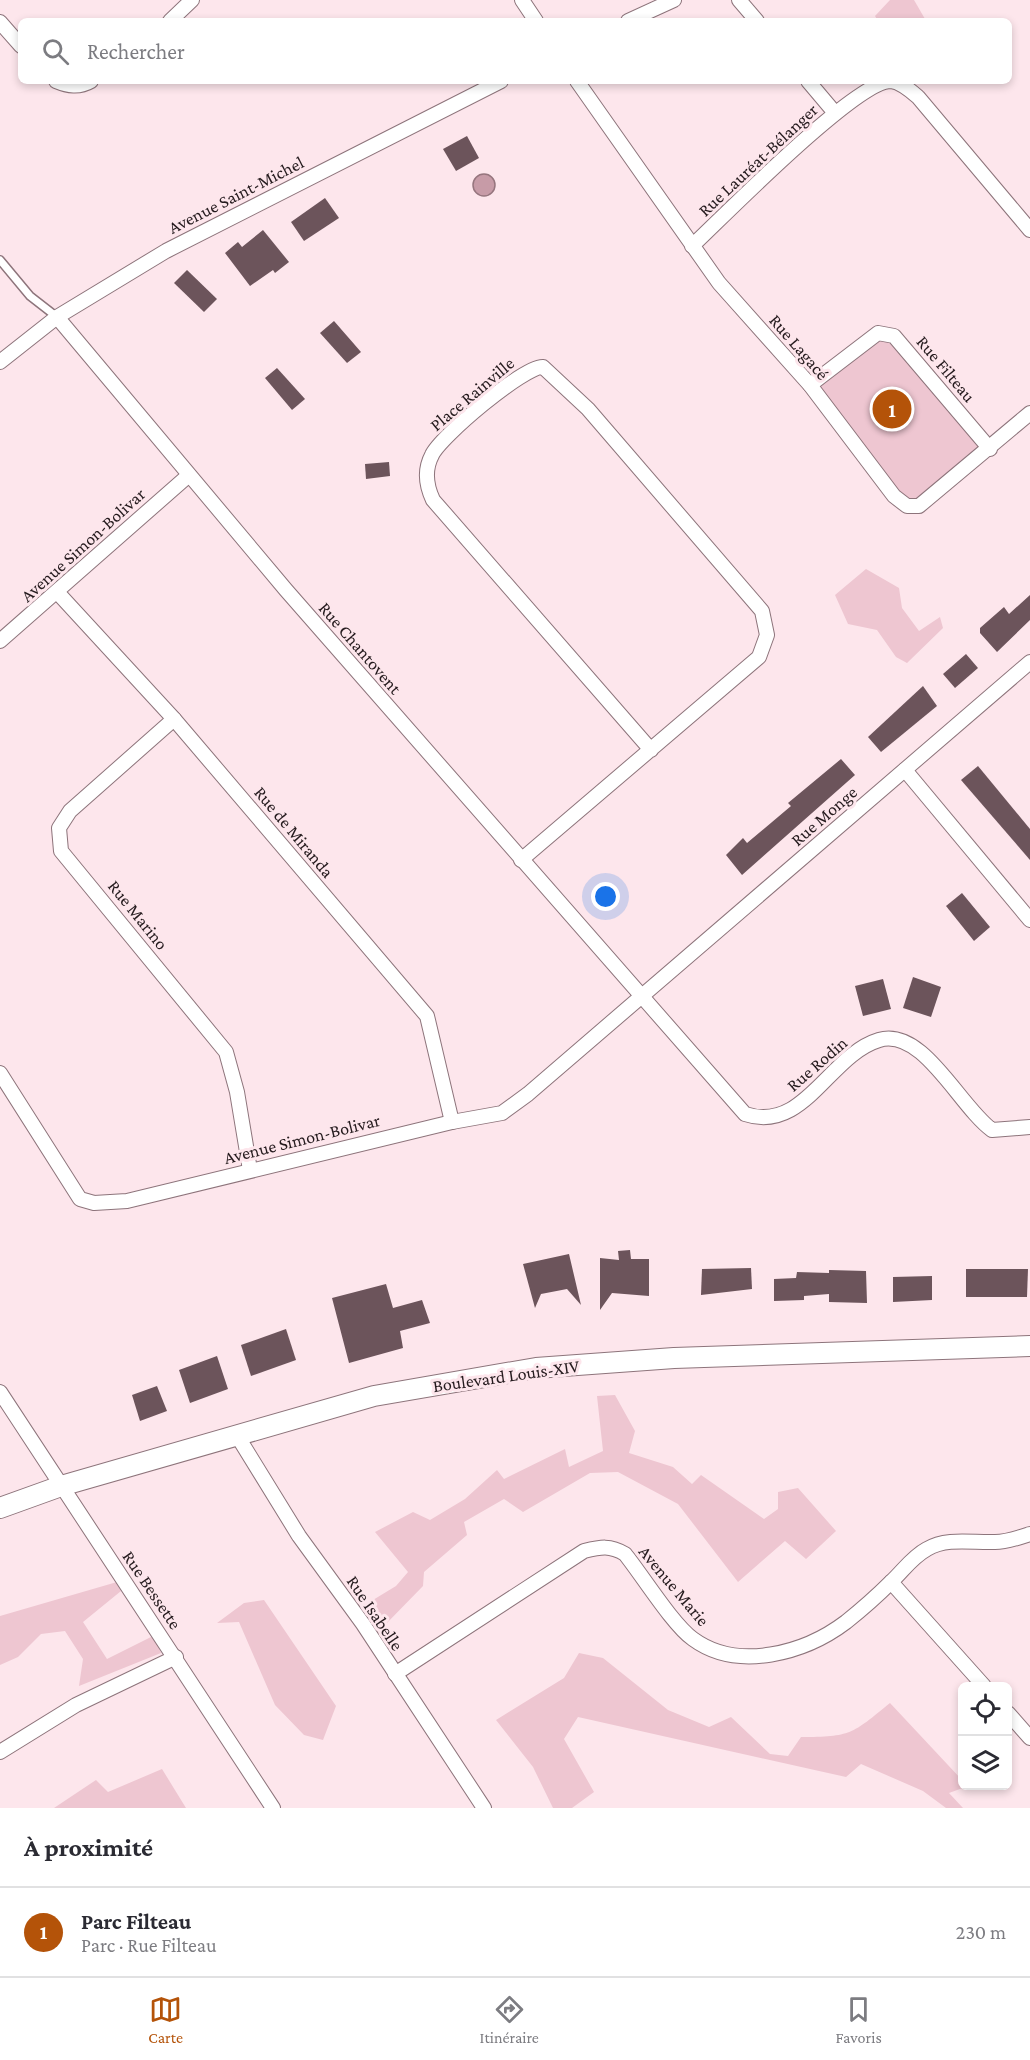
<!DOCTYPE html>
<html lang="fr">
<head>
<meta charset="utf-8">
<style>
  body { margin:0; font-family:"Crimson Pro",serif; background:#f7f7f7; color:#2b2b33 }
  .controls { position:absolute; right:18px; bottom:18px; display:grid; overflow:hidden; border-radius:9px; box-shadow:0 3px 9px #0003 }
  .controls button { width:54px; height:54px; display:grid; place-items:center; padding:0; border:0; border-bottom:2px solid #e1e1e2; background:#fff; color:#2b2b33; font:30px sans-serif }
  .you { position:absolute; left:606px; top:897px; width:21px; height:21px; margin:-15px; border:4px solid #fff; border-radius:50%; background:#1a73e8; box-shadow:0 0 0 9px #1a73e833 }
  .badge { display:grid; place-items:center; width:39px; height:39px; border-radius:50%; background:#b45309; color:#fff; font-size:20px; font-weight:700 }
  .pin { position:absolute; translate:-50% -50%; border:3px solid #fff; box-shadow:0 2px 6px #0006 }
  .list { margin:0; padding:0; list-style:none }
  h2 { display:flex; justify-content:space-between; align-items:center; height:78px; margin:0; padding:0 24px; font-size:26px }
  h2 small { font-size:20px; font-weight:400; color:#7c7c81 }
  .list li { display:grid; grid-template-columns:39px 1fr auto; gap:18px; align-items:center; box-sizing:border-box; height:90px; padding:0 24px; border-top:2px solid #e1e1e2 }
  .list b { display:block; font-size:22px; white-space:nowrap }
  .list p { margin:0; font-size:20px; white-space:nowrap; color:#7c7c81 }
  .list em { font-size:20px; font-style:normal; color:#7c7c81 }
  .icon { flex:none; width:33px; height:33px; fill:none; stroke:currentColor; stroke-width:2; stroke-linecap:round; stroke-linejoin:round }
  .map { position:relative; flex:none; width:1030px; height:1808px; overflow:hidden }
  .search { position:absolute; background:#fff; box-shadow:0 3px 9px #0003; left:18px; right:18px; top:18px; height:66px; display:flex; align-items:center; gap:15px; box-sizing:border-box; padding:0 21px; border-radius:9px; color:#7c7c81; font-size:22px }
  .sheet { height:168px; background:#fff }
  nav { display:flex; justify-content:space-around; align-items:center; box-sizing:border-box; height:84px; border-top:2px solid #e1e1e2; background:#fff; font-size:16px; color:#7c7c81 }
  nav a { display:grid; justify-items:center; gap:3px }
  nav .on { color:#b45309 }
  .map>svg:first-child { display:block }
  .green { fill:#eec6d1 }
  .water { fill:#c79ba7; stroke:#96757e; stroke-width:1.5 }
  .building { fill:#6c545b }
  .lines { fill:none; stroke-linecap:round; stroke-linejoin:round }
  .service-casing { stroke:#8d747b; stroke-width:10 }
  .minor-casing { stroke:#8d747b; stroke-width:16 }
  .secondary-casing { stroke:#8d747b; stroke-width:22 }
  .service { stroke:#fff; stroke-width:7 }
  .minor { stroke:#fff; stroke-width:14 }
  .secondary { stroke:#fff; stroke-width:20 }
  .labels { text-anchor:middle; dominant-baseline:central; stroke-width:6; stroke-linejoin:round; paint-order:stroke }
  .street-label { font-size:18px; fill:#251b1e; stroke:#fde6ec }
</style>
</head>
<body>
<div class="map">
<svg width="1030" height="1808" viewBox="0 0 1030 1808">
  <rect width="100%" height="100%" fill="#fde6ec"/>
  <!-- green -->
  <g class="green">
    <polygon points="890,0 914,0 925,19 878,21 875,16"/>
    <polygon points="878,333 894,336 990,449 907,506 810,385"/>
    <polygon points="866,569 899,588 902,608 919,631 940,617 943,628 907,663 896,657 877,630 848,624 835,595"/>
    <polygon points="615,1395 635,1431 629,1453 673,1467 692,1484 701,1475 764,1519 778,1509 778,1492 798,1488 836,1531 806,1559 785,1541 738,1582 678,1504 618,1472 590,1473 523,1512 504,1499 464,1522 467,1535 424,1572 423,1586 384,1626 368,1603 396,1586 408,1572 375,1532 413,1512 430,1520 465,1499 497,1470 504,1479 565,1449 569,1467 603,1451 597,1396"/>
    <polygon points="117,1582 121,1591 83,1622 107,1659 153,1636 161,1653 79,1686 83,1659 65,1631 41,1634 18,1657 0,1665 0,1616"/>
    <polygon points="264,1600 336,1706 323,1740 304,1735 275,1705 239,1622 217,1623 244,1603"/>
    <path d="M 579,1653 L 603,1658 L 668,1710 L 709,1727 L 731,1717 L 770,1754 L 788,1756 L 801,1737 C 851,1737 852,1734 890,1703 L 962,1780 L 962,1786 L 968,1786 L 949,1793 L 963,1808 L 946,1808 L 923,1791 L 861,1764 L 846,1777 L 578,1717 L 564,1739 L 594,1792 L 572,1808 L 553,1808 L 533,1767 L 496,1720 L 564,1678 Z"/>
    <polygon points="162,1769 186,1808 54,1808 96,1780 108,1792"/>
  </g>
  <!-- water -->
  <circle class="water" cx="484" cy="185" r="11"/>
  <!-- building -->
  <g class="building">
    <polygon points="467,136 479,158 456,171 443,149"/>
    <polygon points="325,198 339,218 304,241 291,222"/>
    <polygon points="263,230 289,262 275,273 273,270 250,286 225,253 238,242 242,247"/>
    <polygon points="187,270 217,299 204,312 174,283"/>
    <polygon points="334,321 361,352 347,363 320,333"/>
    <polygon points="277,368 305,399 292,410 265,378"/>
    <polygon points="389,462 390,476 366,479 365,464"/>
    <polygon points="1030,595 1030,620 997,652 980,633 980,628 1004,607 1009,614"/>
    <polygon points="966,654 978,668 955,688 943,674"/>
    <polygon points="923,686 937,706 881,752 868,737"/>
    <polygon points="841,759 855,775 742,875 726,855 743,838 747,843 791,806 788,803"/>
    <polygon points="978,766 1030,829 1030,860 961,780"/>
    <polygon points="962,893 990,927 974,941 946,906"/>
    <polygon points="913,977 941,987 931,1017 903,1008"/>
    <polygon points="883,979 891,1009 863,1016 855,986"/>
    <polygon points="630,1250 631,1259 649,1259 649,1296 612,1293 600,1310 600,1258 619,1260 618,1251"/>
    <polygon points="569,1254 581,1305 567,1289 541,1294 535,1308 523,1264"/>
    <polygon points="751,1268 752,1289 701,1295 702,1269"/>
    <polygon points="966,1269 1028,1269 1027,1297 966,1297"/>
    <polygon points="829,1270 866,1271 867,1303 829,1302 829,1294 804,1296 804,1300 774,1301 774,1279 796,1278 797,1272 829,1273"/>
    <polygon points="932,1276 932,1300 893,1302 893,1277"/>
    <polygon points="386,1284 393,1308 422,1300 430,1323 400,1331 403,1348 349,1363 332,1298"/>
    <polygon points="286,1329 296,1360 251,1376 241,1345"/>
    <polygon points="217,1356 228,1389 190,1403 179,1370"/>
    <polygon points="157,1386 167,1411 140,1421 132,1395"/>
  </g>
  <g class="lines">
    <!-- service casing -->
    <g class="service-casing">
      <polyline id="service" points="0,260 30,296 57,317"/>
    </g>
    <!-- minor casing -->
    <g class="minor-casing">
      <g id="minor">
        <polyline points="522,0 536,21"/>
        <polyline points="739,0 757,21"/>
        <polyline points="170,21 192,0"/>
        <polyline points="628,21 674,0"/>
        <polyline points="0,22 21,46"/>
        <path d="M 56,81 C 68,86 79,88 91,81"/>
        <polyline points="577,81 719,283 810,385 894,496 907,506 919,506 1030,413"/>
        <polyline points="808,81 835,113"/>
        <path d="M 692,246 C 724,216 856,81 891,81 C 901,82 911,91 918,97 L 1030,230"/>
        <path d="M 57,317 L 286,590 L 745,1114 C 804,1134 829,1055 879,1040 C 923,1027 959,1106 992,1130 L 1030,1127"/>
        <polyline points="0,362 57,317 166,251 501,81"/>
        <polyline points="810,385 878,333 894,336 990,449"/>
        <polyline points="58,593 174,719 427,1016 452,1122"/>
        <polyline points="0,641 189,475"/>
        <polyline points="174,719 70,811 59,828 61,851 226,1052 237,1092 250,1170"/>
        <polyline points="905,770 1030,920"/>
        <path d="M 521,860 L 759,657 L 767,635 L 762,611 L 588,409 L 543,367 C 524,366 440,437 432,455 C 424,470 426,485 433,500 L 651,750"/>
        <polyline points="0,1073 80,1199 94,1203 127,1201 452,1122 502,1113 528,1094 1030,662"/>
        <polyline points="0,1392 273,1808"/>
        <polyline points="238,1437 299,1536 363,1624 484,1808"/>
        <polyline points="891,1582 984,1686"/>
        <path d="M 395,1674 L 584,1551 C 601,1547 610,1545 625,1554 C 642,1575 673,1625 693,1639 C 738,1672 805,1653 846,1622 C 861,1610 877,1596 891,1582 C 903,1571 912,1557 927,1549 C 947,1537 973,1543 995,1542 C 1007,1542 1018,1538 1030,1534"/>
        <polyline points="1008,1713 1030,1738"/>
        <polyline points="0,1752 76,1705 176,1657"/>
      </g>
    </g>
    <!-- secondary casing -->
    <g class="secondary-casing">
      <polyline id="secondary" points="0,1508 61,1486 374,1396 536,1368 674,1358 1030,1346"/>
    </g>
    <!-- service -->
    <use href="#service" class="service"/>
    <!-- minor -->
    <use href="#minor" class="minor"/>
    <!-- secondary -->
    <use href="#secondary" class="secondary"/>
  </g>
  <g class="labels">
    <!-- street labels -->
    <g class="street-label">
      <text transform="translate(758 160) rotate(-43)">Rue Lauréat-Bélanger</text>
      <text transform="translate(236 195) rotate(-27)">Avenue Saint-Michel</text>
      <text transform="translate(799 347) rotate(49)">Rue Lagacé</text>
      <text transform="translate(946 369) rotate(50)">Rue Filteau</text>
      <text transform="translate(472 394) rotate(-40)">Place Rainville</text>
      <text transform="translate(83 545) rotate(-42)">Avenue Simon-Bolivar</text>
      <text transform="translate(360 648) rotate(49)">Rue Chantovent</text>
      <text transform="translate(824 816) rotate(-41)">Rue Monge</text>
      <text transform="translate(294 832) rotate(50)">Rue de Miranda</text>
      <text transform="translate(138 915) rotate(51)">Rue Marino</text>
      <text transform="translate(817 1064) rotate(-41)">Rue Rodin</text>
      <text transform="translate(302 1139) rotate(-14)">Avenue Simon-Bolivar</text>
      <text transform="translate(506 1376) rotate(-8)">Boulevard Louis-XIV</text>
      <text transform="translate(674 1586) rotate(50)">Avenue Marie</text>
      <text transform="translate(152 1590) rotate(56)">Rue Bessette</text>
      <text transform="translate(375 1613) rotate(56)">Rue Isabelle</text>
    </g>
  </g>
</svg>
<div class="controls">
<button><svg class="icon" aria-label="locate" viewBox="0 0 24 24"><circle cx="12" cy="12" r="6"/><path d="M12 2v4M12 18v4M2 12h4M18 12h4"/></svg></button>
<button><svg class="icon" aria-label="layers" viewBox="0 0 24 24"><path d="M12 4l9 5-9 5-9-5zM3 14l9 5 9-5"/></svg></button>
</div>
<div class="you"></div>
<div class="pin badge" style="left:892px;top:409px">1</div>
<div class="search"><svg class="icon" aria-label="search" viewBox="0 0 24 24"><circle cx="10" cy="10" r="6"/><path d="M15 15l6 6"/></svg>Rechercher</div>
</div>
<section class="sheet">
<h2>À proximité<small></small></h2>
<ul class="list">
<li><span class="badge">1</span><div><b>Parc Filteau</b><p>Parc · Rue Filteau</p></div><em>230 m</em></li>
</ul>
</section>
<nav>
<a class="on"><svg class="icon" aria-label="map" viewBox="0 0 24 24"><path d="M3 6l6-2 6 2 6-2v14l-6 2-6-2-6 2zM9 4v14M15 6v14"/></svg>Carte</a>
<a><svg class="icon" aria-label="directions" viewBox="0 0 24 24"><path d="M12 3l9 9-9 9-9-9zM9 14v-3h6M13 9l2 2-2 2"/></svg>Itinéraire</a>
<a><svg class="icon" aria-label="saved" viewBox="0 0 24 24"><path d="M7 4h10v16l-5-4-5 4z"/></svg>Favoris</a>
</nav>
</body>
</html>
